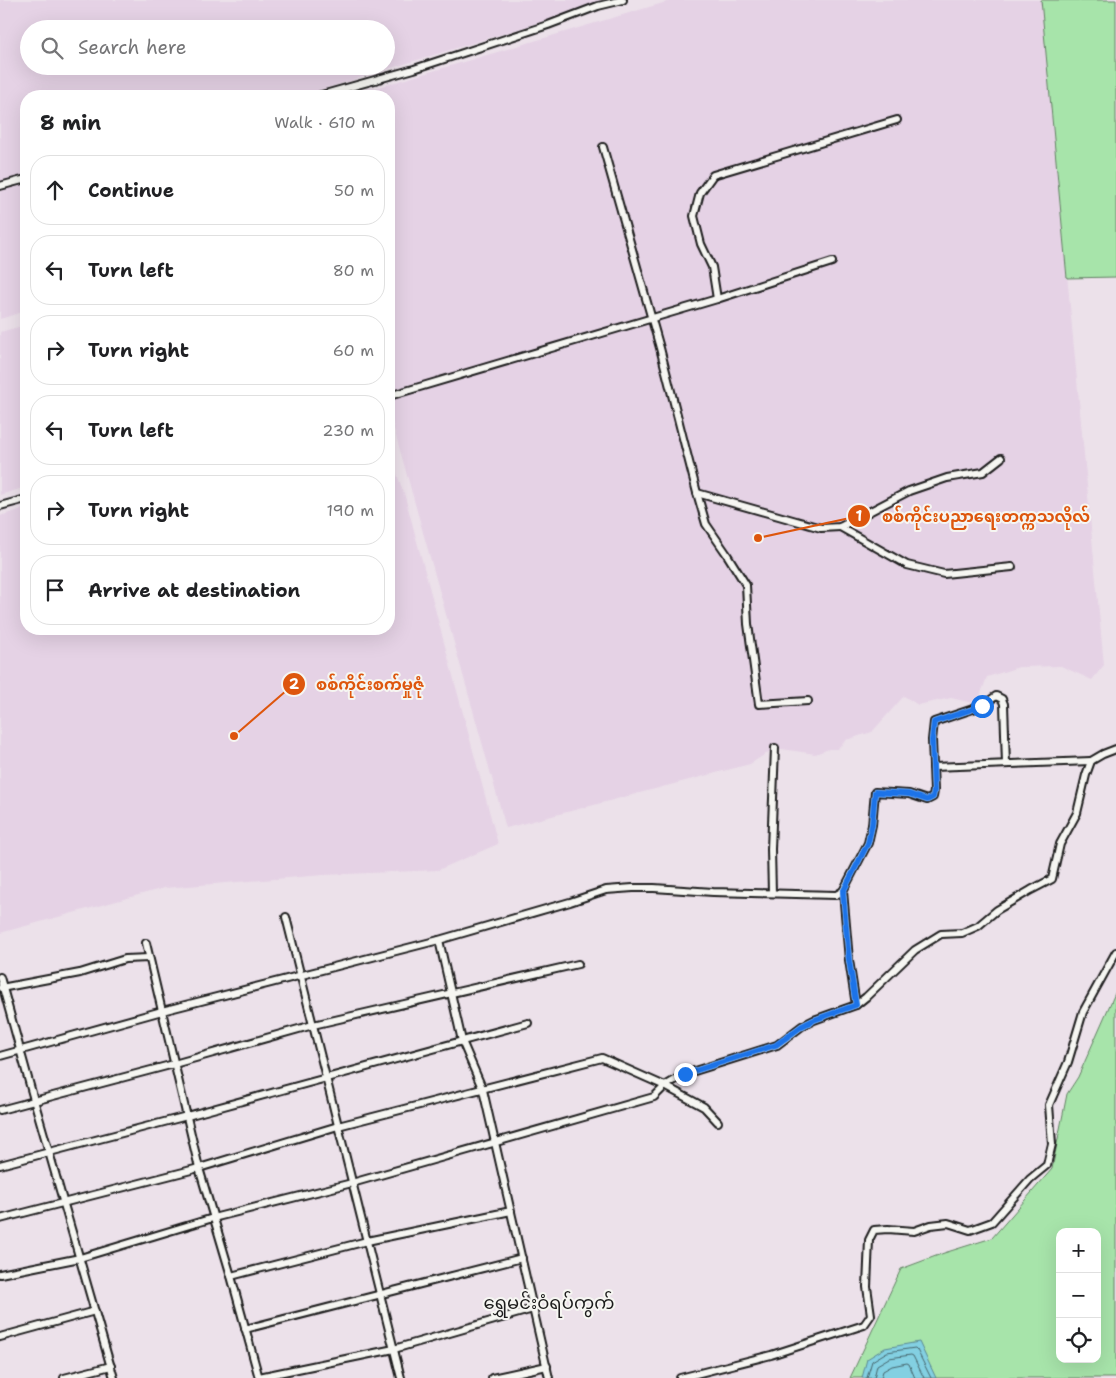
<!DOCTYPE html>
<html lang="en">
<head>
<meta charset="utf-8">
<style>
  body { margin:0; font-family:"Shantell Sans","Noto Sans Myanmar",sans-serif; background:#f2f2f2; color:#202124 }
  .controls { position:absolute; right:15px; bottom:15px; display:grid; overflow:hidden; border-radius:10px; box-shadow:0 5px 20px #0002 }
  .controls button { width:45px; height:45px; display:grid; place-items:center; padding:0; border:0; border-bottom:1px solid #e0e0e0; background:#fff; color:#202124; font:25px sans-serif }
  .stop { position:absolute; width:15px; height:15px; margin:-11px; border:4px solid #1a73e8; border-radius:50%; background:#fff }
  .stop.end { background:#1a73e8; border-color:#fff; box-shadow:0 1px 5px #0008 }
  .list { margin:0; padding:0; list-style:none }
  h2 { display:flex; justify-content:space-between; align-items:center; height:65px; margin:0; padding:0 20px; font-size:21px }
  h2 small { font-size:16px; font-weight:400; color:#757577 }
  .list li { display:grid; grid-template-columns:32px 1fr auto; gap:15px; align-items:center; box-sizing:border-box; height:70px; margin:0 10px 10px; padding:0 10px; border:1px solid #e0e0e0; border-radius:20px }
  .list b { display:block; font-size:19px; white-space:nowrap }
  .list em { font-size:16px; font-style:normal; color:#757577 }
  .icon { flex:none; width:28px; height:28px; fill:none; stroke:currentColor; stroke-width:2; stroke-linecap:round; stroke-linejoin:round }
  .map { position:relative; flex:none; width:1116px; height:1378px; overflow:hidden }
  .search { position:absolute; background:#fff; box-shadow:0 5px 20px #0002; left:20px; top:20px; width:375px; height:55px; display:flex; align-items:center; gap:12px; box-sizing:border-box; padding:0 18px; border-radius:28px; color:#757577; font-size:19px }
  .panel { position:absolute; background:#fff; box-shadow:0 5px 20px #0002; left:20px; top:90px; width:375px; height:545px; border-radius:20px }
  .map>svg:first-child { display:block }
  .built { fill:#e5d2e5; fill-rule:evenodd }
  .green { fill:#a7e4aa; stroke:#628063; fill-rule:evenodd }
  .water { fill:#83d0e2; stroke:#5a8893 }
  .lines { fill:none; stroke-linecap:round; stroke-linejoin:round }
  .shore { stroke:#45646b; stroke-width:1 }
  .minor-casing { stroke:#1c1c1c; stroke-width:10 }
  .minor { stroke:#f6f6f2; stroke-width:6 }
  .route { stroke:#1a73e8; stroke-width:6 }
  .labels { text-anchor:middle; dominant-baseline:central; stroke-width:4; stroke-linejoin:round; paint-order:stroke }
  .quarter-label { font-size:18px; fill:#1c1c1c; stroke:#f6f6f2 }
  .leader { fill:none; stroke:#de560d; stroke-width:2 }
  .callout-dot { fill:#de560d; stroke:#f6f6f2; stroke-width:2 }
  .mark-label { font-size:15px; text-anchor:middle; font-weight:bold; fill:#fff }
  .callout-label { font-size:16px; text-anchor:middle; font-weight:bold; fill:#de560d; stroke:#f6f6f2; stroke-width:4; stroke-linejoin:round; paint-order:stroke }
</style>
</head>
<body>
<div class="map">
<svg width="1116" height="1378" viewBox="0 0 1116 1378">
  <rect width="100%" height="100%" fill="#ece1ea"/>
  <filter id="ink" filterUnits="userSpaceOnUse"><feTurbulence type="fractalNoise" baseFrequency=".02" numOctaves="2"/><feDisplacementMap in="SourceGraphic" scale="10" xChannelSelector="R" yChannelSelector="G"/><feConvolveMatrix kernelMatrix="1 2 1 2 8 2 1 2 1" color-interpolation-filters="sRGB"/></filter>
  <g filter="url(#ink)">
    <!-- built -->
    <g class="built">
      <path d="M 0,0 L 613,0 L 300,96 L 26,96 L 26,311 L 0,319 ZM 29,29 L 386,29 L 386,66 L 29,66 Z"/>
      <polygon points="673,0 1041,0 1104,665 1092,680 1061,666 1019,667 987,677 977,704 951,698 918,705 904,696 872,732 846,740 837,749 829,749 815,754 775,748 750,764 506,828 389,411 389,96 348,96"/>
      <polygon points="26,325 26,487 0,495 0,332"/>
      <polygon points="389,454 404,493 498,844 438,870 323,875 164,888 0,933 0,516 26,508 26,629 389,629"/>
    </g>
    <!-- green -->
    <g class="green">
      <polygon points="1041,0 1116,0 1116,277 1067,278"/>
      <path d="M 1116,991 L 1116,1378 L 850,1378 L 901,1269 L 944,1253 L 992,1238 L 1052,1169 L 1067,1094 L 1078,1077 ZM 1060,1232 L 1097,1232 L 1097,1359 L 1060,1359 Z"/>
    </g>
    <!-- water -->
    <polygon class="water" points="919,1342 936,1378 862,1378 867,1359 885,1348"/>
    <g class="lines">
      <!-- shore -->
      <g class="shore">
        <polyline points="867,1378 872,1361 887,1352 915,1348 917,1350 931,1378"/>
        <polyline points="874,1378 877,1365 889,1358 911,1355 913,1356 924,1378"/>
        <polyline points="881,1378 883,1371 892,1366 907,1363 909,1364 915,1378"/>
      </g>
      <!-- minor casing -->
      <g class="minor-casing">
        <g id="minor">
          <polyline points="318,96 414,69 548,25 598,6 623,0"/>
          <polyline points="603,147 660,348 697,493 706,524 726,553 746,585 748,624 759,704 808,701"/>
          <polyline points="0,186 26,179"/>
          <polyline points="717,299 712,267 701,244 694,216 700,193 713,175 897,120"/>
          <polyline points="389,396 717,299 832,262"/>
          <polyline points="697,493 821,528 840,527 909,491 947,478 983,472 1001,458"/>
          <polyline points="0,506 26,499"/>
          <polyline points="840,527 907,565 944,574 1012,567"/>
          <polyline points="933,767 1091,761"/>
          <polyline points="843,891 849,960 856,1005"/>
          <polyline points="772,893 771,849 775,748"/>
          <polyline points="286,917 401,1378"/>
          <polyline points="439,940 462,1041 483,1090 549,1378"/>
          <polyline points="146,943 199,1168 231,1276 259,1378"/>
          <polyline points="0,977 34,1100 114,1378"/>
          <polyline points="1,988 80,973 125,959 149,958"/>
          <polyline points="0,1056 162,1011 439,940 570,902 606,890 633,888 654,888 713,892 836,895 843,891 868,843 872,825 875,792 909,794 927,800 933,797 934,791 932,740 934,722 982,706 996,696 1002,699 1004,704 1006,764"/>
          <polyline points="0,1110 174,1064 313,1025 578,964"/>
          <polyline points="0,1165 187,1116 528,1023"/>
          <polyline points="0,1219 199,1168 338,1126 602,1058 665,1086 704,1107 718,1122"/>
          <polyline points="0,1274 80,1258 213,1218 352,1183 654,1097 665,1086 685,1074 777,1045 802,1026 814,1020 856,1005 866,997 915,950 941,934 962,933 978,926 997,910 1031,890 1052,879 1060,844 1077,813 1086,775 1091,761 1103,754 1116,749"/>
          <polyline points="231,1276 367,1241 511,1211"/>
          <polyline points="245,1329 522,1258"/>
          <polyline points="0,1337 95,1311"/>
          <polyline points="259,1377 394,1349 533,1309"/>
          <polyline points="64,1378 111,1366"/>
          <polyline points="492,1378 547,1366"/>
          <polyline points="680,1378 771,1355 864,1325 871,1315 867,1287 869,1240 874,1230 888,1229 914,1231 931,1225 948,1223 970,1230 992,1222 1030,1179 1047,1165 1052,1144 1049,1105 1068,1062 1083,1012 1116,952"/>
        </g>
      </g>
      <!-- minor -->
      <use href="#minor" class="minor"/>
    </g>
  </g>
  <g class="lines" filter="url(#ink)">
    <!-- route -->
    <polyline class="route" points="685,1074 776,1045 802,1026 814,1020 856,1005 849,960 843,892 868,843 872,825 875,792 909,794 927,800 933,797 934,791 932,740 934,722 982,706"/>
  </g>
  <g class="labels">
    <!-- quarter labels -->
    <g class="quarter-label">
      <text x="549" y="1303">ရွှေမင်းဝံရပ်ကွက်</text>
    </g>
  </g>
  <!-- callouts -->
  <path class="leader" d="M758 538L859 516M234 736L294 684"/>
  <g class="callout-dot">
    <circle cx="758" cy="538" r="5"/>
    <circle cx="234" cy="736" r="5"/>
    <circle cx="859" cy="516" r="12"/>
    <circle cx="294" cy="684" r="12"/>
  </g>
  <g class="mark-label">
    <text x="859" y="521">1</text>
    <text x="294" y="689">2</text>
  </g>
  <g class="callout-label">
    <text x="986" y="522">စစ်ကိုင်းပညာရေးတက္ကသလိုလ်</text>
    <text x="370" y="690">စစ်ကိုင်းစက်မှုဇုံ</text>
  </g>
</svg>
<div class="controls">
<button>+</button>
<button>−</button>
<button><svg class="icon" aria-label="locate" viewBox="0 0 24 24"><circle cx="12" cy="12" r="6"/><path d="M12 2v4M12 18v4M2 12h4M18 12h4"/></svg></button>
</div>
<div class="stop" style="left:982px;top:706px"></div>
<div class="stop end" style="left:685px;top:1074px"></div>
<div class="search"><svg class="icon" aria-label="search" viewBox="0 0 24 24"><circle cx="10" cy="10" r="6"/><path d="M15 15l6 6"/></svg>Search here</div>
<section class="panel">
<h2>8 min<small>Walk · 610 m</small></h2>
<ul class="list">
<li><svg class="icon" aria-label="ahead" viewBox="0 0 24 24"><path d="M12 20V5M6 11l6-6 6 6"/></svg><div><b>Continue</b></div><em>50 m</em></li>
<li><svg class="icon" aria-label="left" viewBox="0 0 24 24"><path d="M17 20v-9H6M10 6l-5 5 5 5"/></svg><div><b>Turn left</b></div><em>80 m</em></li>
<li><svg class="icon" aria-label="right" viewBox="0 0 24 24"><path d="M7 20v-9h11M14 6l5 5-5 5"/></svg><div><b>Turn right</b></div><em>60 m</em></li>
<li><svg class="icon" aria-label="left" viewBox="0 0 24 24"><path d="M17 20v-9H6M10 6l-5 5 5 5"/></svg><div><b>Turn left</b></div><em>230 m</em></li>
<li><svg class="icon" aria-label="right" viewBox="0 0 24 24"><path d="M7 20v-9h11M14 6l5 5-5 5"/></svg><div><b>Turn right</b></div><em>190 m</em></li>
<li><svg class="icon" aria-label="arrive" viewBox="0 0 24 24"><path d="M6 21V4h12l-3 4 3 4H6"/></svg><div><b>Arrive at destination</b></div></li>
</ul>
</section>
</div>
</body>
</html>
